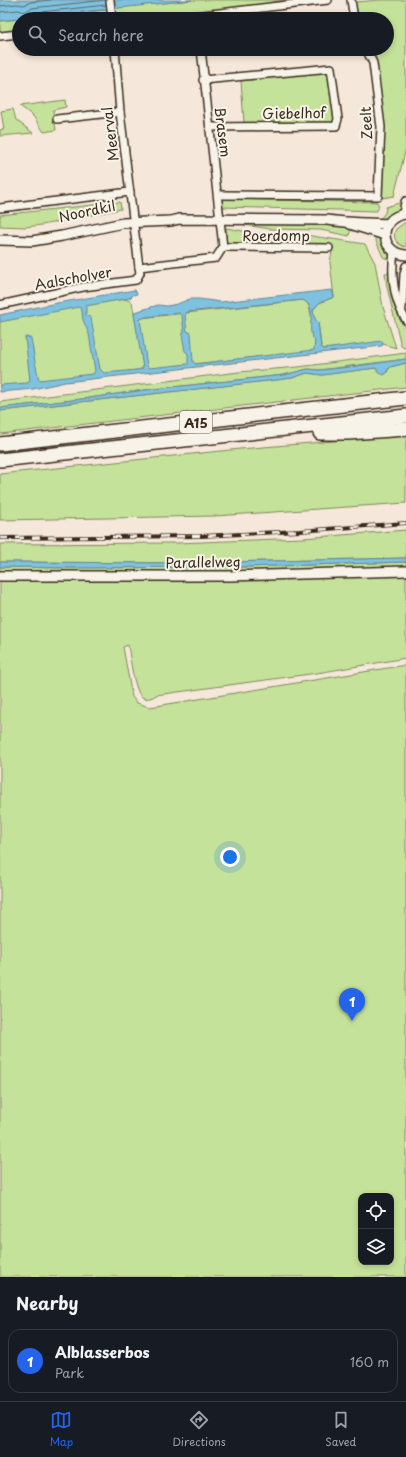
<!DOCTYPE html>
<html lang="en">
<head>
<meta charset="utf-8">
<style>
  body { margin:0; font-family:"Playpen Sans",sans-serif; background:#20242c; color:#f1f3f6 }
  .controls { position:absolute; right:12px; bottom:12px; display:grid; overflow:hidden; border-radius:8px; box-shadow:0 2px 6px #0003 }
  .controls button { width:36px; height:36px; display:grid; place-items:center; padding:0; border:0; border-bottom:1px solid #363941; background:#171b24; color:#f1f3f6; font:20px sans-serif }
  .you { position:absolute; left:230px; top:857px; width:14px; height:14px; margin:-10px; border:3px solid #fff; border-radius:50%; background:#1a73e8; box-shadow:0 0 0 6px #1a73e833 }
  .badge { display:grid; place-items:center; width:26px; height:26px; border-radius:50%; background:#2563eb; color:#fff; font-size:13px; font-weight:700 }
  .pin { position:absolute; translate:-50% -33px; filter:drop-shadow(0 1px 2px #0008) }
  .pin::after { content:''; position:absolute; top:21px; width:14px; height:12px; background:inherit; clip-path:polygon(0 0,100% 0,50% 100%) }
  .list { margin:0; padding:0; list-style:none }
  h2 { display:flex; justify-content:space-between; align-items:center; height:52px; margin:0; padding:0 16px; font-size:17px }
  h2 small { font-size:13px; font-weight:400; color:#9ea1a6 }
  .list li { display:grid; grid-template-columns:26px 1fr auto; gap:12px; align-items:center; box-sizing:border-box; height:64px; margin:0 8px 8px; padding:0 8px; border:1px solid #363941; border-radius:12px }
  .list b { display:block; font-size:15px; white-space:nowrap }
  .list p { margin:0; font-size:13px; white-space:nowrap; color:#9ea1a6 }
  .list em { font-size:13px; font-style:normal; color:#9ea1a6 }
  .icon { flex:none; width:22px; height:22px; fill:none; stroke:currentColor; stroke-width:2; stroke-linecap:round; stroke-linejoin:round }
  .map { position:relative; flex:none; width:406px; height:1277px; overflow:hidden }
  .search { position:absolute; background:#171b24; box-shadow:0 2px 6px #0003; left:12px; right:12px; top:12px; height:44px; display:flex; align-items:center; gap:10px; box-sizing:border-box; padding:0 14px; border-radius:22px; color:#9ea1a6; font-size:15px }
  .sheet { height:124px; background:#171b24 }
  nav { display:flex; justify-content:space-around; align-items:center; box-sizing:border-box; height:56px; border-top:1px solid #363941; background:#171b24; font-size:11px; color:#9ea1a6 }
  nav a { display:grid; justify-items:center; gap:2px }
  nav .on { color:#2563eb }
  .map>svg:first-child { display:block }
  .green { fill:#c5e29a; stroke:#80865c; fill-rule:evenodd }
  .water { fill:#7fc2e0; stroke:#648592; fill-rule:evenodd }
  .lines { fill:none; stroke-linecap:round; stroke-linejoin:round }
  .shore { stroke:#56676c; stroke-width:1 }
  .minor-casing { stroke:#3b2a1e; stroke-width:10 }
  .tertiary-casing { stroke:#3b2a1e; stroke-width:12 }
  .motorway-casing { stroke:#3b2a1e; stroke-width:16 }
  .minor { stroke:#f7f3e8; stroke-width:7 }
  .tertiary { stroke:#f7f3e8; stroke-width:9 }
  .motorway { stroke:#f7f3e8; stroke-width:13 }
  .rail-casing { stroke:#3b2a1e; stroke-width:4 }
  .rail { stroke:#f7f3e8; stroke-width:2.5; stroke-dasharray:8; stroke-linecap:butt }
  .labels { text-anchor:middle; dominant-baseline:central; stroke-width:4; stroke-linejoin:round; paint-order:stroke }
  .shield { fill:#f7f3e8; stroke:#73665b; stroke-width:1 }
  .shield-label { font-size:13px; font-weight:bold; fill:#3b2a1e }
  .street-label { font-size:14px; fill:#3b2a1e; stroke:#f7f3e8 }
</style>
</head>
<body>
<div class="map">
<svg width="406" height="1277" viewBox="0 0 406 1277">
  <rect width="100%" height="100%" fill="#f5e8da"/>
  <filter id="ink" filterUnits="userSpaceOnUse"><feTurbulence type="fractalNoise" baseFrequency=".025" numOctaves="2"/><feDisplacementMap in="SourceGraphic" scale="8" xChannelSelector="R" yChannelSelector="G"/><feConvolveMatrix kernelMatrix="1 2 1 2 8 2 1 2 1" color-interpolation-filters="sRGB"/></filter>
  <g filter="url(#ink)">
    <!-- green -->
    <g class="green">
      <polygon points="192,0 313,0 131,19 121,19 121,15 115,15 115,8"/>
      <polygon points="381,0 406,0 406,148 394,196 382,198 383,136 372,53 380,51 379,49 387,49 387,19 365,19 364,18 358,19 355,2"/>
      <polygon points="107,10 107,19 22,19"/>
      <polygon points="19,19 19,31 0,33 0,21"/>
      <polygon points="324,72 329,75 334,119 332,123 329,124 244,123 241,81"/>
      <polygon points="65,100 66,107 53,110 56,130 44,132 33,116 20,106"/>
      <polygon points="13,109 16,120 33,133 0,136 0,130 4,129 1,111"/>
      <polygon points="222,199 377,202 379,206 377,211 223,207"/>
      <polygon points="120,202 121,209 42,225 25,227 0,226 0,215"/>
      <path d="M 399,203 L 403,204 C 399,213 389,220 379,220 L 385,213 L 386,207 Z"/>
      <polygon points="244,223 326,225 351,228 349,236 321,230 271,229 244,225"/>
      <path d="M 404,223 L 406,224 L 406,246 L 405,247 C 396,244 392,237 396,229 Z"/>
      <polygon points="226,228 261,234 305,235 365,244 375,263 383,307 396,348 380,343 324,349 321,346 318,322 315,320 313,310 319,303 334,297 330,262 333,247 228,244 226,242"/>
      <path d="M 376,235 C 385,239 389,251 390,260 L 383,257 L 376,241 Z"/>
      <polygon points="385,273 389,273 400,320 406,329 406,347 404,348 401,346 387,287"/>
      <polygon points="125,299 132,302 144,369 0,388 0,318"/>
      <path d="M 303,300 C 307,302 309,305 310,310 C 312,317 317,345 314,351 L 146,369 L 139,321 L 141,318 Z"/>
      <polygon points="406,353 406,359 319,370 308,369 284,375 145,390 82,399 0,408 0,402 239,372 298,367"/>
      <polygon points="406,363 406,387 0,434 0,411 292,378 307,373 322,375 374,368 381,374 386,374 390,367"/>
      <polygon points="406,435 406,503 215,516 0,520 0,474 240,449"/>
      <polygon points="406,530 406,558 180,563 0,562 0,544 177,543 303,538"/>
      <polygon points="406,562 406,567 227,572 0,572 0,567 68,568 245,567"/>
      <path d="M 406,575 L 406,658 L 317,673 L 156,695 L 153,697 C 151,698 146,699 144,698 C 134,696 130,655 128,645 L 123,647 L 132,697 L 137,703 L 150,707 L 406,665 L 406,1277 L 0,1277 L 0,580 L 184,580 ZM 361,1196 L 391,1196 L 391,1262 L 361,1262 Z"/>
    </g>
    <!-- water -->
    <g class="water">
      <polygon points="0,0 192,0 0,21"/>
      <path d="M 135,290 L 137,294 L 133,295 L 130,298 L 86,306 L 86,315 L 91,318 L 100,369 L 104,373 L 138,370 L 143,368 L 134,314 L 135,312 L 158,305 L 167,306 L 177,304 L 190,299 L 199,299 L 221,302 L 332,290 L 334,297 L 319,303 L 313,310 L 315,319 L 318,322 L 321,347 L 324,349 L 382,341 L 383,345 L 381,346 L 65,382 L 33,389 L 0,392 L 0,385 L 27,383 L 30,381 L 25,337 L 31,338 L 35,362 L 39,380 L 93,374 L 95,371 L 89,334 L 83,320 L 82,311 L 79,307 L 0,322 L 0,315 L 57,303 ZM 303,300 C 318,308 307,324 312,336 C 313,338 314,339 315,341 L 314,350 L 196,364 L 193,362 L 191,333 L 187,331 L 185,316 L 187,312 ZM 179,313 L 182,316 L 184,332 L 182,335 L 185,351 L 188,354 L 188,364 L 149,368 L 147,366 L 140,319 L 146,317 Z"/>
      <polygon points="406,359 406,363 390,367 384,375 381,374 376,368 322,375 307,373 292,378 277,380 0,411 0,408 82,399 145,390 284,375 308,369 319,370 350,367"/>
      <polygon points="406,558 406,562 245,567 68,568 0,567 0,562 180,563"/>
    </g>
    <g class="lines">
      <!-- shore -->
      <g class="shore">
        <polyline points="0,6 17,4 24,5 31,2 51,0"/>
        <polyline points="0,12 18,10 25,12 32,8 106,0"/>
        <polyline points="28,19 29,15 32,13 106,5"/>
      </g>
      <!-- minor casing -->
      <g class="minor-casing">
        <g id="minor">
          <polyline points="110,0 112,19"/>
          <polyline points="351,0 354,19"/>
          <polyline points="169,19 328,0"/>
          <polyline points="0,36 19,34"/>
          <polyline points="115,49 120,112 139,267 216,258 223,247 201,49"/>
          <polyline points="203,80 331,68 338,119 336,126 210,127"/>
          <polyline points="57,119 120,112"/>
          <polyline points="218,195 378,196 381,127 373,63 366,49"/>
          <polyline points="0,208 130,192"/>
          <polyline points="223,247 329,248"/>
          <path d="M 394,251 C 391,275 393,299 406,320"/>
          <polyline points="0,305 83,287 136,280 140,273 139,267"/>
          <polyline points="402,308 404,274 406,266"/>
        </g>
      </g>
      <!-- tertiary casing -->
      <g class="tertiary-casing">
        <g id="tertiary">
          <polyline points="404,214 406,202"/>
          <path d="M 406,214 C 378,216 378,253 406,255"/>
          <polyline points="350,224 385,235"/>
          <path d="M 0,240 L 32,241 L 62,236 L 123,223 L 171,221 L 179,219 L 327,220 C 347,223 368,223 388,224"/>
          <polyline points="0,576 230,576 406,571"/>
        </g>
      </g>
      <!-- motorway casing -->
      <g class="motorway-casing">
        <g id="motorway">
          <polyline points="320,433 348,433 406,429"/>
          <polyline points="0,444 406,398"/>
          <polyline points="0,460 406,416"/>
        </g>
      </g>
      <!-- minor -->
      <use href="#minor" class="minor"/>
      <!-- tertiary -->
      <use href="#tertiary" class="tertiary"/>
      <!-- motorway -->
      <use href="#motorway" class="motorway"/>
      <!-- rail casing -->
      <g class="rail-casing">
        <polyline id="rail" points="0,538 201,536 300,531 406,523"/>
      </g>
      <!-- rail -->
      <use href="#rail" class="rail"/>
    </g>
  </g>
  <g class="labels">
    <!-- shield labels -->
    <rect class="shield" x="180" y="411" width="32" height="22" rx="3"/>
    <g class="shield-label">
      <text x="196" y="422">A15</text>
    </g>
    <!-- street labels -->
    <g class="street-label">
      <text transform="translate(294 113) rotate(-1)">Giebelhof</text>
      <text transform="translate(366 123) rotate(-93)">Zeelt</text>
      <text transform="translate(223 132) rotate(83)">Brasem</text>
      <text transform="translate(110 134) rotate(-97)">Meerval</text>
      <text transform="translate(87 211) rotate(-12)">Noordkil</text>
      <text x="276" y="235">Roerdomp</text>
      <text transform="translate(73 278) rotate(-10)">Aalscholver</text>
      <text transform="translate(203 562) rotate(-1)">Parallelweg</text>
    </g>
  </g>
</svg>
<div class="controls">
<button><svg class="icon" aria-label="locate" viewBox="0 0 24 24"><circle cx="12" cy="12" r="6"/><path d="M12 2v4M12 18v4M2 12h4M18 12h4"/></svg></button>
<button><svg class="icon" aria-label="layers" viewBox="0 0 24 24"><path d="M12 4l9 5-9 5-9-5zM3 14l9 5 9-5"/></svg></button>
</div>
<div class="you"></div>
<div class="pin badge" style="left:352px;top:1021px">1</div>
<div class="search"><svg class="icon" aria-label="search" viewBox="0 0 24 24"><circle cx="10" cy="10" r="6"/><path d="M15 15l6 6"/></svg>Search here</div>
</div>
<section class="sheet">
<h2>Nearby<small></small></h2>
<ul class="list">
<li><span class="badge">1</span><div><b>Alblasserbos</b><p>Park</p></div><em>160 m</em></li>
</ul>
</section>
<nav>
<a class="on"><svg class="icon" aria-label="map" viewBox="0 0 24 24"><path d="M3 6l6-2 6 2 6-2v14l-6 2-6-2-6 2zM9 4v14M15 6v14"/></svg>Map</a>
<a><svg class="icon" aria-label="directions" viewBox="0 0 24 24"><path d="M12 3l9 9-9 9-9-9zM9 14v-3h6M13 9l2 2-2 2"/></svg>Directions</a>
<a><svg class="icon" aria-label="saved" viewBox="0 0 24 24"><path d="M7 4h10v16l-5-4-5 4z"/></svg>Saved</a>
</nav>
</body>
</html>
